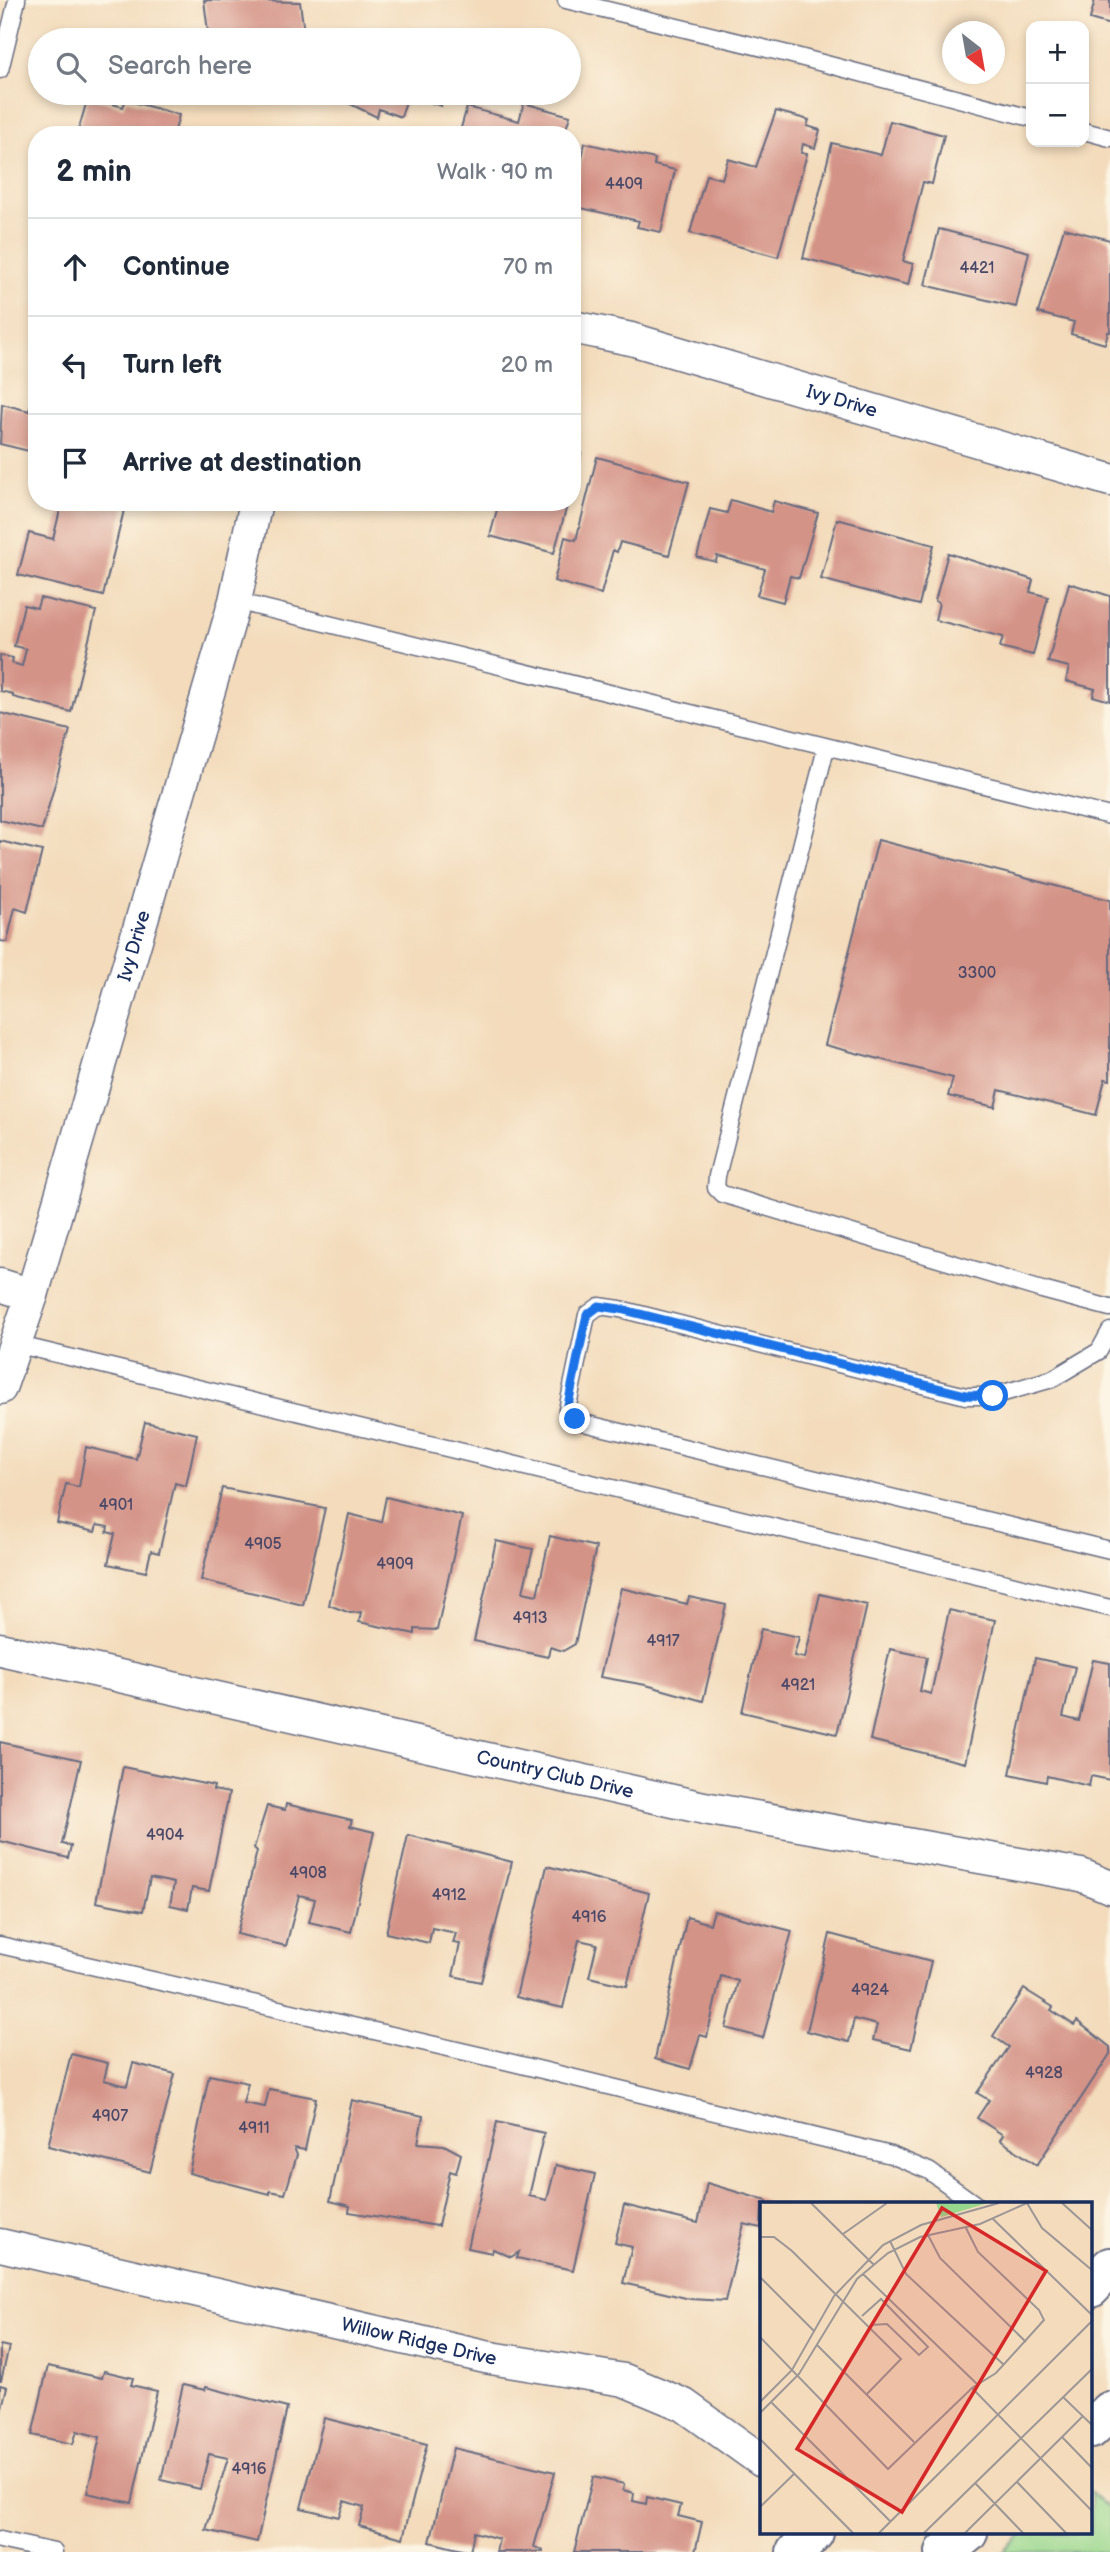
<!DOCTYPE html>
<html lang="en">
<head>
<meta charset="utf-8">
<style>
  body { margin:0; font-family:"Balsamiq Sans",sans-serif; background:#f2f2f3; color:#1f2937 }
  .controls { position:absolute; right:21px; top:21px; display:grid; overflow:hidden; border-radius:14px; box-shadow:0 4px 10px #0003 }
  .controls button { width:63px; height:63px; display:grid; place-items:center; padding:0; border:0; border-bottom:2px solid #e0e1e3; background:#fff; color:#1f2937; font:35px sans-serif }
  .compass { position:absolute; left:942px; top:21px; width:63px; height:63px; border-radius:50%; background:#fff; box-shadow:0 4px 10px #0003; rotate:149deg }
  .stop { position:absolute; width:21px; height:21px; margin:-16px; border:5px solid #1a73e8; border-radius:50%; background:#fff }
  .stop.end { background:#1a73e8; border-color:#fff; box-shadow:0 2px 7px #0008 }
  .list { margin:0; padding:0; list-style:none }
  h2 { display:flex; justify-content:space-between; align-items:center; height:91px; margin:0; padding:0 28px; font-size:30px }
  h2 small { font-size:23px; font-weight:400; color:#747a83 }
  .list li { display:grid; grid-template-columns:46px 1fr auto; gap:21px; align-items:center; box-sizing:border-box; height:98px; padding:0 28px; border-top:2px solid #e0e1e3 }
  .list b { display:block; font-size:26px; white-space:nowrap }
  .list em { font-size:23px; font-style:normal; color:#747a83 }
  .icon { flex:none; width:38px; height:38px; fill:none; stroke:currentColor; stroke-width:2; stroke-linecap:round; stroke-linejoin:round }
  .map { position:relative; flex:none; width:1110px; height:2552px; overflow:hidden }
  .search { position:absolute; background:#fff; box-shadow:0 4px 10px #0003; left:28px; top:28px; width:553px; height:77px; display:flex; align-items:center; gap:18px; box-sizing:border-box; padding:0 24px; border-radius:38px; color:#747a83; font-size:26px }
  .panel { position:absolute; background:#fff; box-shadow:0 4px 10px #0003; left:28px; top:126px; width:553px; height:385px; border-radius:28px }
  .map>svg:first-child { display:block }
  .green { fill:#99d78c; stroke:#5a8375; stroke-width:2 }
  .building { fill:#d49387 }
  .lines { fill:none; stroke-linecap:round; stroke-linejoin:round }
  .service-casing { stroke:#676b7f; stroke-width:19 }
  .minor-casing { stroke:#676b7f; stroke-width:35 }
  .secondary-casing { stroke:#676b7f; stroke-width:42 }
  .service { stroke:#fff; stroke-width:16 }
  .minor { stroke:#fff; stroke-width:32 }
  .secondary { stroke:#fff; stroke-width:38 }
  .route { stroke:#1a73e8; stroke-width:9 }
  .labels { text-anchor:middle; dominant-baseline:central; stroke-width:5; stroke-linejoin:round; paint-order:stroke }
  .number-label { font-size:16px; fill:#494868 }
  .street-label { font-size:19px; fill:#1b2f5e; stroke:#fcf5e5 }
  .inset-road { fill:none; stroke:#9d9696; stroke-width:2 }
  .view { fill:#d62828; fill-opacity:0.15; stroke:#d62828; stroke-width:3.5 }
  .inset-edge { fill:none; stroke:#1b2f5e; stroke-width:3.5 }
</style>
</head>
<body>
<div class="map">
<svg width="1110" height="2552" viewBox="0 0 1110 2552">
  <rect width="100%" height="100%" fill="#fcf5e5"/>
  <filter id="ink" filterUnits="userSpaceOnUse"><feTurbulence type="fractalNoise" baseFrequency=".0143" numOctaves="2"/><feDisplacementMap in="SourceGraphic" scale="14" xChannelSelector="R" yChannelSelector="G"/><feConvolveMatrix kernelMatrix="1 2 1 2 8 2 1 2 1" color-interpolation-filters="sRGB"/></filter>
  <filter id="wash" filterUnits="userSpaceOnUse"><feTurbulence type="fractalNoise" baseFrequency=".00686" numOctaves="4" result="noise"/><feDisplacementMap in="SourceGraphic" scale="28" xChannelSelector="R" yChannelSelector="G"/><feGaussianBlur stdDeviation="1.57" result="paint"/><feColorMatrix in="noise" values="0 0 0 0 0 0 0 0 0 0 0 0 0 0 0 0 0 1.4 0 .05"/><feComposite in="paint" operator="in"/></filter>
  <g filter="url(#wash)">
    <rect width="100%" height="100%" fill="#f3dbbb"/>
    <!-- green -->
    <polygon class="green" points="1091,2493 1110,2509 1110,2552 1003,2552 1023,2533 1091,2533"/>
    <g id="blocks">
      <!-- building -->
      <g class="building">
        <polygon points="204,0 300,2 305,40 209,40"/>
        <polygon points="1095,0 1110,0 1110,25 1090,19"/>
        <polygon points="360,29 392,40 356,40"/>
        <polygon points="269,93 297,93 297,94 269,98"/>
        <polygon points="340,93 445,93 441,106 408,95 401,117 379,109 377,117 338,98"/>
        <polygon points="88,97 123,107 126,100 179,115 174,135 77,135"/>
        <polygon points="524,103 570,116 564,135 459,135 467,107 519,121"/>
        <polygon points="776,111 809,120 807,126 820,130 815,148 803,144 801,153 807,154 778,257 690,233 706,175 722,179 728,159 756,167"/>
        <polygon points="890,121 944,135 932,184 923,182 903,261 913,264 908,285 803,258 832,143 881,155"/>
        <polygon points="585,143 655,159 654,165 675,170 661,232 637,227 639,221 572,206"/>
        <polygon points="1064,228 1110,240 1110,332 1108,332 1105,344 1071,334 1074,322 1038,313"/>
        <polygon points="939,229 1029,252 1016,307 925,285"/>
        <polygon points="34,394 37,395 37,453 0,444 2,404 29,411"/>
        <polygon points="572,450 581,453 573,483 572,483"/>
        <polygon points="597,457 689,482 669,555 620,542 617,552 613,550 601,594 554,581 565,537 576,540"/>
        <polygon points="731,500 771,512 774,501 818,513 799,578 790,576 783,602 757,595 765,569 717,556 716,562 697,557 710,509 727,513"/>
        <polygon points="62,502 126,502 103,596 18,575 29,533 53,539"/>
        <polygon points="499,502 568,502 554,553 490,536"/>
        <polygon points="837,519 934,545 919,605 821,579"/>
        <polygon points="948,553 1033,580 1030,592 1048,597 1033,655 1000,647 1003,637 935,620 939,603 935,601"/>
        <polygon points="1069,583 1110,596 1110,701 1093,696 1095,689 1066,681 1069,667 1048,662"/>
        <polygon points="40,598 96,611 71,712 13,697 13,694 0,691 0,655 13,658 12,663 22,666 26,649 14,646 24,605 37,608"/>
        <polygon points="0,713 70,730 42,830 0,820"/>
        <polygon points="878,840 1110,900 1110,1080 1105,1079 1096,1115 999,1090 995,1107 948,1096 953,1078 825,1045"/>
        <polygon points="0,841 42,851 27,912 15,908 7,942 0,941"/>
        <polygon points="145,1422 197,1434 186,1486 175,1483 159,1553 151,1551 146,1572 108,1564 115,1534 107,1532 108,1527 97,1525 95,1532 57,1523 66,1484 79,1487 86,1447 136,1459"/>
        <polygon points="222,1488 325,1508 303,1605 201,1580"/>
        <polygon points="386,1497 462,1516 437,1630 415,1629 415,1634 359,1622 361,1612 350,1613 329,1605 349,1514 381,1522"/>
        <polygon points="550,1536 596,1547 575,1644 563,1651 550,1647 548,1657 474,1641 496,1541 533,1549 523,1592 537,1595"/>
        <polygon points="621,1588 687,1604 689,1597 726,1605 703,1701 646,1685 600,1677"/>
        <polygon points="820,1594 867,1605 837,1734 742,1712 761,1629 799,1637 794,1656 805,1658"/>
        <polygon points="949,1610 995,1620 965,1763 870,1740 890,1649 927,1657 920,1691 931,1694"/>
        <polygon points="1035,1658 1075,1667 1063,1717 1079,1721 1093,1660 1110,1663 1110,1780 1091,1776 1089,1786 1047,1776 1046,1782 1010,1774"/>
        <polygon points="0,1742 81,1760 62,1844 71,1846 68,1858 0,1841"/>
        <polygon points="123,1767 214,1786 213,1790 229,1793 209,1891 192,1888 188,1909 170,1905 174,1883 150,1878 143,1911 96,1902"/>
        <polygon points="286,1804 352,1820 350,1826 374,1832 351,1932 309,1922 315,1899 299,1895 286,1946 237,1934 257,1851 254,1848 267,1806 285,1810"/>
        <polygon points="408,1835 512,1862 481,1982 453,1976 460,1944 453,1943 456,1933 432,1928 429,1943 386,1933"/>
        <polygon points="547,1866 649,1893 627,1986 589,1977 597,1944 579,1940 563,2008 516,1997"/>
        <polygon points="714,1911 792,1931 763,2038 726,2028 738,1981 721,1976 707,2037 700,2035 690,2069 655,2059 687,1917 710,1924"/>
        <polygon points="830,1934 931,1961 911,2049 873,2040 877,2025 854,2019 849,2042 807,2031"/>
        <polygon points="1024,1989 1053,2007 1051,2010 1074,2025 1077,2021 1110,2047 1110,2054 1037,2165 1000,2140 1003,2135 977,2118 989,2100 977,2093 1009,2047 993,2036"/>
        <polygon points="71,2054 108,2063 104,2080 127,2086 133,2063 175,2074 150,2172 48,2146"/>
        <polygon points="209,2075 248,2083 243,2103 265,2107 269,2089 316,2098 305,2150 294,2148 297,2155 285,2194 270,2191 270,2194 189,2173"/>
        <polygon points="352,2100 423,2116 418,2143 444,2145 461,2154 456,2173 450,2171 438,2226 349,2212 350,2206 330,2201"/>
        <polygon points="497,2122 544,2133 529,2196 547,2200 556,2165 595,2174 573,2270 517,2258 519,2252 511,2257 493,2249 492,2253 468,2248"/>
        <polygon points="707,2183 767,2201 767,2204 762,2204 761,2228 744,2224 725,2301 690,2299 623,2283 632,2247 615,2243 624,2205 698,2223"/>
        <polygon points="0,2345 9,2347 1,2381 0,2381"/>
        <polygon points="48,2366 102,2378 104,2371 133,2378 131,2385 157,2391 132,2503 87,2493 100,2437 77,2431 73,2444 32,2435"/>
        <polygon points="0,2385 7,2387 1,2411 0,2411"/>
        <polygon points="183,2385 205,2390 206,2387 287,2408 257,2542 206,2530 228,2458 209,2454 200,2489 161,2480"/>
        <polygon points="324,2418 427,2444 403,2538 359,2526 364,2507 344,2501 339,2517 301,2508"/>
        <polygon points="453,2448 555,2472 534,2547 543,2550 543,2552 496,2552 499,2539 474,2532 470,2552 430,2542"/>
        <polygon points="593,2477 624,2484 623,2490 634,2493 633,2501 646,2504 647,2497 681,2505 678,2516 702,2522 695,2552 574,2552"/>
      </g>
    </g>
  </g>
  <g filter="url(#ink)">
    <use href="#blocks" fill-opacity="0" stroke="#676b7f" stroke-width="2"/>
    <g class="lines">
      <!-- service casing -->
      <g class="service-casing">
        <g id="service">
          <polyline points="566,0 788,54 1031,118"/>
          <polyline points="0,70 17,0"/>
          <polyline points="1084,131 1110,138"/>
          <polyline points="235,601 1110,816"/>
          <polyline points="826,748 717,1176 716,1188 722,1194 1042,1290 1110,1308"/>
          <polyline points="1110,1331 1099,1351 1052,1379 993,1396 966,1396 620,1309 599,1306 587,1315 567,1410 575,1419 588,1424 1110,1550"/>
          <polyline points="15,1344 1110,1608"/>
          <polyline points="0,1945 509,2062 891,2155 929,2171 975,2204"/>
          <polyline points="0,2540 54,2552"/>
        </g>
      </g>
      <!-- minor casing -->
      <g class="minor-casing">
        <g id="minor">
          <path id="s1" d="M 572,327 L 631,339 L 1110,480"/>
          <polyline points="0,1285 32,1295"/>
          <path id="s2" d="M 0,1388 L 32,1295 L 235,601 L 256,502"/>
          <path id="s3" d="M 0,1649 L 704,1808 L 1081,1875 L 1110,1887"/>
          <path id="s4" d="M 0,2245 L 485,2357 L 624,2380 L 684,2405 L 762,2461"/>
        </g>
      </g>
      <!-- secondary casing -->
      <g class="secondary-casing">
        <g id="secondary">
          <polyline points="1091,2288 1110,2267"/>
          <polyline points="1091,2429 1110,2411"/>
          <polyline points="796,2552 814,2533"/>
          <polyline points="945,2552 968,2533"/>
        </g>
      </g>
      <!-- service -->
      <use href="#service" class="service"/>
      <!-- minor -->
      <use href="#minor" class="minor"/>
      <!-- secondary -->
      <use href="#secondary" class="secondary"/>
    </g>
  </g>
  <g class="lines" filter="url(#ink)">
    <!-- route -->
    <polyline class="route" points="575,1419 567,1410 584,1328 587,1315 599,1306 620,1309 966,1395 993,1396"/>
  </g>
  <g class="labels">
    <!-- number labels -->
    <g class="number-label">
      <text x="624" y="184">4409</text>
      <text x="977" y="268">4421</text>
      <text x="977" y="973">3300</text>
      <text x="116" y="1505">4901</text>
      <text x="263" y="1544">4905</text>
      <text x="395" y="1564">4909</text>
      <text x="530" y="1618">4913</text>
      <text x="663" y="1641">4917</text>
      <text x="798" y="1685">4921</text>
      <text x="165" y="1835">4904</text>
      <text x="308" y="1873">4908</text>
      <text x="449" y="1895">4912</text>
      <text x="589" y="1917">4916</text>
      <text x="870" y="1990">4924</text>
      <text x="1044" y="2073">4928</text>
      <text x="110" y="2116">4907</text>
      <text x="254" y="2128">4911</text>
      <text x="249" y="2469">4916</text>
    </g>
    <!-- street labels -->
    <g class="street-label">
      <text stroke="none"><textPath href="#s1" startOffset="280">Ivy Drive</textPath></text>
      <text stroke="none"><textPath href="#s2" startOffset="462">Ivy Drive</textPath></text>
      <text stroke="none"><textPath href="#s3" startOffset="569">Country Club Drive</textPath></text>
      <text stroke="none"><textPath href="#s4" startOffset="430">Willow Ridge Drive</textPath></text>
    </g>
  </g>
  <!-- overview -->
  <g transform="translate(760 2202)">
    <rect width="332" height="332" fill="#f3dbbb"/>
    <path d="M 176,1 L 228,1 L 181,15 Z" fill="#99d78c"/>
    <path class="inset-road" d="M 51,1 L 114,63M 267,1 L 282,26 L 333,69M 302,1 L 333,29M 233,17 L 333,114M 83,32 L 127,1M 168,33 L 180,56 L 266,140M 0,35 L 14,35 L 32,49 L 141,157 L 106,193M 130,39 L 146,72 L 244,163M 103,72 L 217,182M 0,75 L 54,129M 102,114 L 121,97 L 168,145 L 159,153 L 127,122 L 110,123M 0,135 L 128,267 L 212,186 L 236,171 L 284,118 L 279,108 L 218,50 L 206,26M 57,143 L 154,240M 212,186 L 333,310M 303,195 L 333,224M 0,200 L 32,168 L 74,94 L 123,43 L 161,23 L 239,1M 11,200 L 130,319M 0,211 L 39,172 L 97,77 L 128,51 L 160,35 L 220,22 L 267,1M 323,214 L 302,235 L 333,267M 0,237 L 94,332M 257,280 L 307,332M 215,281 L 264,332M 0,305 L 35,271M 118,332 L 333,118M 163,332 L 333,166M 204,332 L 302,235"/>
    <path class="view" d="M 182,6 L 286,69 L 142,310 L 37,247 Z"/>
    <rect width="332" height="332" class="inset-edge"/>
  </g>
</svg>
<div class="controls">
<button>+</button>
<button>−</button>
</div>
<svg class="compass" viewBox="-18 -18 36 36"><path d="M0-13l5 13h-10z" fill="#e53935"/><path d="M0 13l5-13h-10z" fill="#747a83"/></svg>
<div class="stop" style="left:993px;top:1396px"></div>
<div class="stop end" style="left:575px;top:1419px"></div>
<div class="search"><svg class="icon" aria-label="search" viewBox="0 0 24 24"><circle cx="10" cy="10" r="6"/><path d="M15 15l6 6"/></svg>Search here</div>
<section class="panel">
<h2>2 min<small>Walk · 90 m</small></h2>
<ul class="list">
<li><svg class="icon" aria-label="ahead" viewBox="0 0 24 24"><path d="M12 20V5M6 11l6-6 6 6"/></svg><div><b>Continue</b></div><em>70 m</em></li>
<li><svg class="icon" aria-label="left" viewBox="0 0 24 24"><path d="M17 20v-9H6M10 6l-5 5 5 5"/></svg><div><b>Turn left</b></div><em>20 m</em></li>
<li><svg class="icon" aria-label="arrive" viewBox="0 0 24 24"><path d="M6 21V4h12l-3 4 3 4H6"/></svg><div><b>Arrive at destination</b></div></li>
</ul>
</section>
</div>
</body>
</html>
